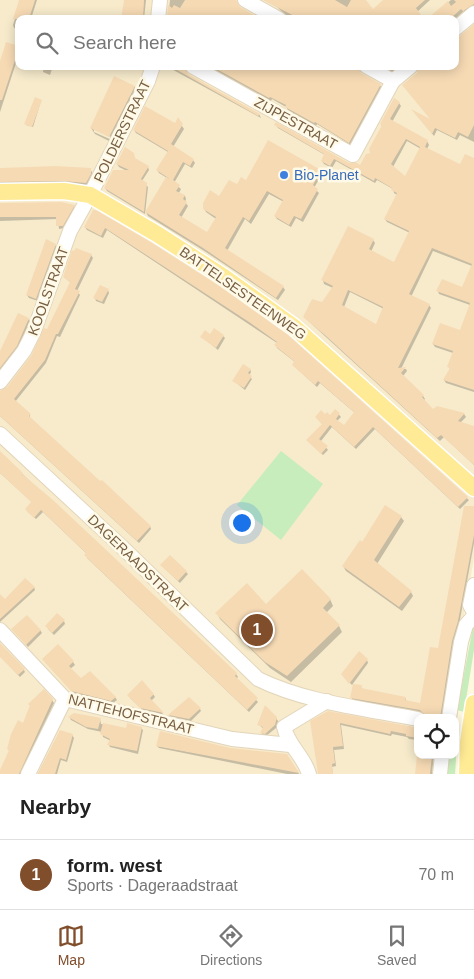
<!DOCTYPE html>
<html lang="en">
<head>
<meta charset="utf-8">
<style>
  body { margin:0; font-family:Arial,sans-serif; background:#f2f2f2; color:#222 }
  .controls { position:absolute; right:15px; bottom:15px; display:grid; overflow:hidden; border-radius:10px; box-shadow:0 2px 12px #0003 }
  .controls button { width:45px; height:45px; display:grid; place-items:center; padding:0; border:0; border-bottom:1px solid #e0e0e0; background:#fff; color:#222; font:25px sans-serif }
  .you { position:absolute; left:241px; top:522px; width:18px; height:18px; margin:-12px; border:4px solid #fff; border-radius:50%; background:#1a73e8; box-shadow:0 0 0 8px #1a73e833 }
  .badge { display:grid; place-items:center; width:32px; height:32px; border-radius:50%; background:#814e2b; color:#fff; font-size:16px; font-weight:700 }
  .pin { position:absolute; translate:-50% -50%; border:2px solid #fff; box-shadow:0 1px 5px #0006 }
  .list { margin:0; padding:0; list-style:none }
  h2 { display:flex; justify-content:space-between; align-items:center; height:65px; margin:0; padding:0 20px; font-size:21px }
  h2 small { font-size:16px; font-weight:400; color:#767676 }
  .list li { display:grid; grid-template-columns:32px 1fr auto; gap:15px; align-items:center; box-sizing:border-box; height:70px; padding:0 20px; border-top:1px solid #e0e0e0 }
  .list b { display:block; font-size:19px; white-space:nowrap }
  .list p { margin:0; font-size:16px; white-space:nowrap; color:#767676 }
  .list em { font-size:16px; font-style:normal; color:#767676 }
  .icon { flex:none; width:28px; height:28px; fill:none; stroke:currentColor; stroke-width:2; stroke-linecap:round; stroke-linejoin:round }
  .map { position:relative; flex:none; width:474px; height:774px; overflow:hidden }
  .search { position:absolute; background:#fff; box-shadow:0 2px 12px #0003; left:15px; right:15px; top:15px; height:55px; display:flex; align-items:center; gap:12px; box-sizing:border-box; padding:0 18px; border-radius:10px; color:#767676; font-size:19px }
  .sheet { height:135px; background:#fff }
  nav { display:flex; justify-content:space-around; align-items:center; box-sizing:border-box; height:70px; border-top:1px solid #e0e0e0; background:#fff; font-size:14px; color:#767676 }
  nav a { display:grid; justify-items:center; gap:2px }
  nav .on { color:#814e2b }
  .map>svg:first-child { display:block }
  .residential { fill:#f7ebcc; fill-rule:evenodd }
  .green { fill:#c7edbc }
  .shadow { fill:#0003; fill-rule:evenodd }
  .building { fill:#f6dab4; fill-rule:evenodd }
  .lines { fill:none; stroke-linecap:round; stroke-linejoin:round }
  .minor-casing { stroke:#e3d5ba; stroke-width:16 }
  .major-casing { stroke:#fff; stroke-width:19 }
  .minor { stroke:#fff; stroke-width:14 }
  .major { stroke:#ffea95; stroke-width:16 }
  .shop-dot { fill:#3f7fe0; stroke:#fffae7; stroke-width:2 }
  .labels { text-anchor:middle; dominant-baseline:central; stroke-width:5; stroke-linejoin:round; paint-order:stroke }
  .street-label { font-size:14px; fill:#775f44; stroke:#fffae7 }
  .shop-label { font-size:14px; fill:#366cbe; stroke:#fffae7; text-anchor:start }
</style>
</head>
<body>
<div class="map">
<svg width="474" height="774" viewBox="0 0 474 774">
  <rect width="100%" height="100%" fill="#fef8df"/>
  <!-- residential -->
  <path class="residential" d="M 0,0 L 474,0 L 474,558 L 446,718 L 418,718 L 418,755 L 439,755 L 436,774 L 0,774 ZM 19,19 L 455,19 L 455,66 L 19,66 Z"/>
  <!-- green -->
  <g class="green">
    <polygon points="281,451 323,484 281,540 237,505"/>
    <polygon points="474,622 474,650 464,712 457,710"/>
    <polygon points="455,744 457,744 455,774 445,774 448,755 455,755"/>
  </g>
  <!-- shadow -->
  <g class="shadow">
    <polygon points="21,0 37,0 31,19 19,19 19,29 14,28 13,25"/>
    <polygon points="124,0 146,0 144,19 122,19 125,2"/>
    <polygon points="170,0 234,0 240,9 168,19"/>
    <polygon points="264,0 364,0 373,11 385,0 430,0 417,12 356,19 288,19 288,17 277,7"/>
    <polygon points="451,0 474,0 474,8 466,13 464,11 455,19 429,19"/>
    <polygon points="474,26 474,142 460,135 457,140 437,130 434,136 414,112 433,122 455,66"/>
    <polygon points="19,48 19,54 0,112 0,64"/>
    <polygon points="44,66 53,66 50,75 43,72"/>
    <polygon points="166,66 185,66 184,71 187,75 259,114 261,118"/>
    <polygon points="208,66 351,66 361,75 380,85 382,89 351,145 317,124 316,126 288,110 286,107 272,99 271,101"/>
    <polygon points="382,66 403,66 394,73"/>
    <polygon points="115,78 135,87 138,94 115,139 94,129 94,132 114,141 113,143 95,134 91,128"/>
    <polygon points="41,101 33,127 26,125"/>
    <path d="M 399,103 L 401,106 L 392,122 L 427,141 L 429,145 L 427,149 L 461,166 L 474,160 L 474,392 L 446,383 L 444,380 L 450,369 L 449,367 L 453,353 L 435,347 L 433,344 L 461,332 L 470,305 L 439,294 L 438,291 L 463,288 L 472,266 L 433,251 L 411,297 L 429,305 L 431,308 L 401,369 L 406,369 L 407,371 L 403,376 L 423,396 L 425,399 L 424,400 L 433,411 L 437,407 L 464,414 L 466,417 L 460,423 L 474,427 L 474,465 L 444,437 L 440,441 L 304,317 L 322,304 L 333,288 L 324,284 L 323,280 L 373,240 L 375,243 L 371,252 L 394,263 L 410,233 L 387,222 L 385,219 L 397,195 L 394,193 L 393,189 L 377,180 L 375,183 L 336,161 L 332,168 L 324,164 L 322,161 L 325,155 L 278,128 L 276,125 L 348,164 L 360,166 L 371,154 L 382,126 L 381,124 ZM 407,141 L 421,149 L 406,178 L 393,167 ZM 350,292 L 384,309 L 376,326 L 344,307 Z"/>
    <polygon points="178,120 184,129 173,147 193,160 195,163 192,168 185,164 174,183 181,189 179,193 185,196 186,199 185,202 188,206 181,218 207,234 216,219 206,212 204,208 237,186 247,181 320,171 322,174 314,188 319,193 303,222 296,218 291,227 277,219 275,216 284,202 269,194 251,224 245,219 227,251 283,287 285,290 278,300 206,252 148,216 146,212 167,178 159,173 157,170 168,152 136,133 134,130 176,125"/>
    <polygon points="133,154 135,159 148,167 149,170 142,181 148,187 145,214 107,191 105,188 129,172 119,167 117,164"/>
    <polygon points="0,169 90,169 92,172 92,178 88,186 65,183 0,185"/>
    <polygon points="0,205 74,206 75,208 64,228 59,229 58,219 0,221"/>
    <polygon points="94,212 218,286 469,500 460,509 375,429 356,449 332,427 321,441 328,450 323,455 308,441 323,425 316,417 330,416 336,411 341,417 337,421 344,427 355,413 320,383 317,387 295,367 293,365 295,362 277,348 276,345 277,343 107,230 103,238 87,230 85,227"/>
    <polygon points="55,245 57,248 38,301 29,298 27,295"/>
    <polygon points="91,255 93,258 77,291 80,295 60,337 57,336 46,363 15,402 30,415 30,419 150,526 151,529 139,543 0,416 0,392 7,389 32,357 47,331 71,283 64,277"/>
    <polygon points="108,290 109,293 104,304 96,301 95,298"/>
    <polygon points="29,319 30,322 18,349 0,372 0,352"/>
    <polygon points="223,336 225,338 218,350 202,337"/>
    <polygon points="250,369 251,372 249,376 252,379 245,390 234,381"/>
    <polygon points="0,453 236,674 238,677 236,679 258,702 249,712 87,558 87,554 43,512 36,519 28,512 26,509 32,502 0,473"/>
    <polygon points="474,507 474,543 459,625 453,644 443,718 427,718 423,713 353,700 351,697 361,687 363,690 405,698 407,702 421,705 439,650"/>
    <polygon points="401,517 404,521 377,564 411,592 413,596 402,611 346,571 343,566 362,544"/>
    <polygon points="162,566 186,572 188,574 180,583"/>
    <polygon points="34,587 35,590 0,622 0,596 5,601"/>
    <polygon points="330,599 333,606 326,613 339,626 342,632 291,682 270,668 220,619 217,613 266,606"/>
    <polygon points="64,621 65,624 54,635 48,629"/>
    <polygon points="40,630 42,633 28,647 15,632"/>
    <polygon points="0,645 24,670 25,672 20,677 0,656"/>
    <polygon points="58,646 73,662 75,665 70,669 81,680 115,697 117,700 113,703 74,693 45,662"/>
    <polygon points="367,660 368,663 352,685 344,677"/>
    <polygon points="153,694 155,697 151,701 164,715 143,710 130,698"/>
    <polygon points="52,700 54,703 21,774 0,774 10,752 8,749 23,724 31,707 29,704"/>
    <polygon points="200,709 201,711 191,721 171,717 169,715"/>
    <polygon points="327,713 418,728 418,740 409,739 407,737 392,734 391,736 341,725 344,749 334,750 336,766 332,767 333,774 319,774"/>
    <polygon points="70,718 100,719 101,724 127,729 141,728 143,730 138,754 110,747 109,745 111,741 103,737 102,732 88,729 71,720"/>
    <polygon points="276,718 278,721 276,728 266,736 263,736 262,733 264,729 259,725"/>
    <polygon points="60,731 72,735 74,738 67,762 61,760 57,774 38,774"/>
    <polygon points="157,746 297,770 299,774 287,774 159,748"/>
    <polygon points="419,755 434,755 432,774 417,774"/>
  </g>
  <!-- building -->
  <g class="building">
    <polygon points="19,0 35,0 29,19 13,19"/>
    <polygon points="124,0 144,0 143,19 121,19"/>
    <polygon points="185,0 236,0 240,7 261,19 167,19 168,5 172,8 174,5 180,8"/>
    <polygon points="263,0 335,0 347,7 351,0 366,0 373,9 383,0 425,0 416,8 424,19 300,19"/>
    <polygon points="454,0 474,0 474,4 463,11 461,9 450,19 427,19 448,1 451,6 456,2"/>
    <polygon points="474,24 474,125 468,137 458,132 455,138 435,128 432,134 411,109 430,119 402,85 417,73 420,66 455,66 455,40"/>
    <polygon points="6,42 19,46 19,48 2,100 0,100 0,61"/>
    <polygon points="170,66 183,66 188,74 260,114 258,116"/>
    <polygon points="211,66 285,66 283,70 308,70 311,66 357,66 361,73 381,84 349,143 315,122 314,123 285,107 286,105 270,97 269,98"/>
    <polygon points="114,76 135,86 109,137 90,128"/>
    <polygon points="35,97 42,100 32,127 24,124"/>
    <path d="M 394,98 L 400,102 L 390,119 L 428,140 L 425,147 L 460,164 L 465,154 L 474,158 L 474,390 L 443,380 L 450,368 L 447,367 L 453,351 L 432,344 L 440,323 L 460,330 L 470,303 L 436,291 L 442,279 L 462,287 L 472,264 L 432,248 L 409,294 L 430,304 L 398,368 L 406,367 L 401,373 L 424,395 L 422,397 L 433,409 L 437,406 L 465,413 L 458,421 L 474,426 L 474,465 L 441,435 L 437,438 L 326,336 L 303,317 L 312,299 L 322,302 L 333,286 L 321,280 L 348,226 L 374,239 L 369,249 L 394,262 L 409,231 L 384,219 L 397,193 L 391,190 L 392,188 L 375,178 L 374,181 L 334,159 L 330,166 L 321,161 L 324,154 L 274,125 L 276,122 L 349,163 L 357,163 L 360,165 L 366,154 L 370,153 L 369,149 L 382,125 L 380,124 ZM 406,139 L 420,147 L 405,176 L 391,164 ZM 348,290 L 383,307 L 376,324 L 342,305 Z"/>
    <polygon points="145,106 175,123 178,117 183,124 171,144 194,159 190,166 183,162 173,180 180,185 176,191 185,195 183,199 187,202 179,215 207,232 216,217 203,209 203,203 210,190 219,196 229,180 237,184 241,177 246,180 268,140 321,170 313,185 318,189 301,219 294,216 289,225 274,216 283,200 267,191 249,221 243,217 225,248 284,286 276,298 203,248 145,212 166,177 170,179 156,170 168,151 133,130"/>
    <polygon points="125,147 134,153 135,158 149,166 141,179 147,183 144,212 104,188 113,170 129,170 116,164"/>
    <polygon points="56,166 91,168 91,174 86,183 62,181 0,182 0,168"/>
    <polygon points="61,202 75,205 63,226 56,226 56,217 0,217 0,203"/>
    <polygon points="93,210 96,210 152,243 218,285 288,335 468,497 458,507 373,427 354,447 330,425 319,439 328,446 321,454 306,440 322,424 315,417 321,410 325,414 327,412 330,415 335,409 340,413 336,419 344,425 354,412 318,381 315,385 292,365 294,361 274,345 277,342 249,322 105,228 101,236 84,227"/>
    <polygon points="46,239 56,244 36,299 26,295"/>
    <polygon points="76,248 92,254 75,289 80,291 58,334 56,334 45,360 14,399 31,414 29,416 100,481 102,480 151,526 137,541 0,416 0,391 7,387 31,356 44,328 47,329 70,282 63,277 72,250 74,251"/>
    <polygon points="100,285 109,289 102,302 93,298"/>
    <polygon points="18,313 29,318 17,346 0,368 0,351"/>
    <polygon points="214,328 224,335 216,348 200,337 205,330 210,334"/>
    <polygon points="243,364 251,369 248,373 252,376 244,388 232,381"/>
    <polygon points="0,451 23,473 22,474 53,500 237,673 235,676 258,698 247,710 84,555 86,553 41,510 34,518 25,509 31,502 0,473"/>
    <polygon points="385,505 402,516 374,560 412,591 399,607 342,566 360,540 362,542"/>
    <polygon points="464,506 474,506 474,535 458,621 452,641 440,718 426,716 420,710 350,698 353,684 362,685 361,688 406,697 405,700 420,703 430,647 438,648"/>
    <polygon points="170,555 187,571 178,581 160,565"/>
    <polygon points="302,569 331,599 323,608 340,625 287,676 265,662 215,613 247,583 266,604"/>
    <polygon points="25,578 35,587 0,619 0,594 5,599"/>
    <polygon points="57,613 65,620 52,633 45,626"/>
    <polygon points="27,615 41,630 26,645 11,629"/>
    <polygon points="0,643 25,669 18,675 0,657"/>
    <polygon points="58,644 74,661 69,666 81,678 90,671 116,697 111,701 71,691 42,659"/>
    <polygon points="359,651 368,659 349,684 341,674"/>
    <polygon points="142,680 154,694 150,698 164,713 140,708 127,695"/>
    <polygon points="44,689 53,699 19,774 0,774 0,770 9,750 7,749 11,734 18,720 23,723 30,705 28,704"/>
    <polygon points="189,697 201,708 189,719 168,715"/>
    <polygon points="265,705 277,717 275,725 265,734 260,733 263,727 257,725"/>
    <polygon points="328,711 418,728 418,738 406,736 406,734 391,731 390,734 340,723 343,746 333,747 335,763 332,764 333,774 318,774 310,721"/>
    <polygon points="74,713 101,718 98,729 86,727 68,717"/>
    <polygon points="103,723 126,728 127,723 142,727 137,751 107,745 110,739 100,734"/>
    <polygon points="60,730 73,734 66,760 60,758 55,774 38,774"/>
    <polygon points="160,731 230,748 287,754 299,773 156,746"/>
    <polygon points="417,755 432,755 430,774 415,774"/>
  </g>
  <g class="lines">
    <!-- minor casing -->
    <g class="minor-casing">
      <g id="minor">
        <polyline points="245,0 279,19"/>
        <polyline points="158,19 160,0"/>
        <polyline points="455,29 474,13"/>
        <polyline points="192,66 353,155 393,81 411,66"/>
        <polyline points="366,66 393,81"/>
        <polyline points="0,382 24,351 34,331 70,231 90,195 148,81 153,66"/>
        <path d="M 0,434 L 122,547 L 258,679 C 304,702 367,709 418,719"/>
        <polyline points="474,585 470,605 474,612"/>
        <polyline points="0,630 65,699 232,739 290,745"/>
        <polyline points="449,718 461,642 466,625 474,616"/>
        <polyline points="28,774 65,699"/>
        <path d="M 309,774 C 304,756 288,746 284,727 L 327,701"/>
        <polyline points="440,774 442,755"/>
      </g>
    </g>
    <!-- major casing -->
    <g class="major-casing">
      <g id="major">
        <polyline points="0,192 64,191 90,195 157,234 224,277 294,327 474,488"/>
        <polyline points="467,774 468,742 474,703"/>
      </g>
    </g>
    <!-- minor -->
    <use href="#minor" class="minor"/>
    <!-- major -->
    <use href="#major" class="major"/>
  </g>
  <!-- markers -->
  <circle class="shop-dot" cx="284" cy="175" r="5"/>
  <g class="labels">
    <!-- street labels -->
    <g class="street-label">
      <text transform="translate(296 123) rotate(29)">ZIJPESTRAAT</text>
      <text transform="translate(122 131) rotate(-64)">POLDERSTRAAT</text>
      <text transform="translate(48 291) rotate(-70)">KOOLSTRAAT</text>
      <text transform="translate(243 293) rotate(35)">BATTELSESTEENWEG</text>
      <text transform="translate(138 563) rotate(44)">DAGERAADSTRAAT</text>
      <text transform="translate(131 714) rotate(14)">NATTEHOFSTRAAT</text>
    </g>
    <!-- shop labels -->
    <g class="shop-label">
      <text x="294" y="175">Bio-Planet</text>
    </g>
  </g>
</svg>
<div class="controls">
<button><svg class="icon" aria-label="locate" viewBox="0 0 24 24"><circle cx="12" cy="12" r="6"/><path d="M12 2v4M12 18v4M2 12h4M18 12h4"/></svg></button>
</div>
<div class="you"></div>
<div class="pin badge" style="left:257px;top:630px">1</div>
<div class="search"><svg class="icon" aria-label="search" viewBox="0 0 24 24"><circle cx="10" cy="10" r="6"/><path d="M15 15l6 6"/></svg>Search here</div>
</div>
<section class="sheet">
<h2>Nearby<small></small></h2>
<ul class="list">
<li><span class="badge">1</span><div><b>form. west</b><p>Sports · Dageraadstraat</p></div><em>70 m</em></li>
</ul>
</section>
<nav>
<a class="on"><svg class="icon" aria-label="map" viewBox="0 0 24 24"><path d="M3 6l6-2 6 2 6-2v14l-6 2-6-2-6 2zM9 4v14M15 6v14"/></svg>Map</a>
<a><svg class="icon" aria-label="directions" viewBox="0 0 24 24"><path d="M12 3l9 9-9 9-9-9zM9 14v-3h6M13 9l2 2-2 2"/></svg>Directions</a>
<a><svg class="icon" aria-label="saved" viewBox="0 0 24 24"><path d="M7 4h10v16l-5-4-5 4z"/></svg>Saved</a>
</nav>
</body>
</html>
